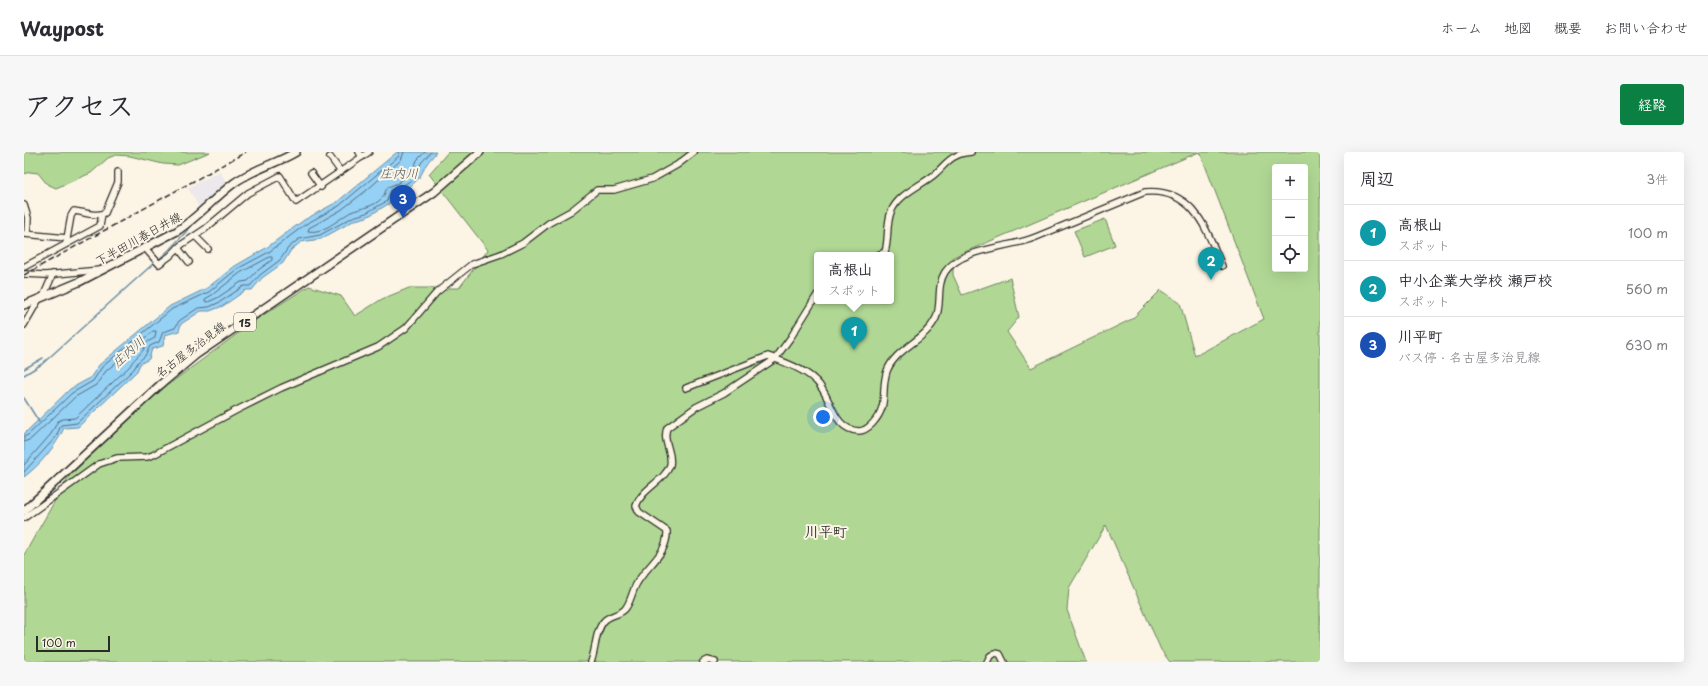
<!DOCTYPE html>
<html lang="ja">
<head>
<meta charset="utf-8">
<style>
  body { margin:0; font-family:"Playpen Sans","Klee One",sans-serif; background:#f7f7f7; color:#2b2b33 }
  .controls { position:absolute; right:12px; top:12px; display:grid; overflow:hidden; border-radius:4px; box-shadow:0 4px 16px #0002 }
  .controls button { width:36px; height:36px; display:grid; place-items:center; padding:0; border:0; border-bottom:1px solid #e1e1e2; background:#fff; color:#2b2b33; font:20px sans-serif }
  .scale { position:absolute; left:12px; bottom:10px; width:74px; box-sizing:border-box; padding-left:4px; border:2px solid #2b2b2b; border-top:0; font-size:11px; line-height:14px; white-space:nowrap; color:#2b2b2b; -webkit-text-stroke:3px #fcf5e5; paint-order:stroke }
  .you { position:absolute; left:799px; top:265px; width:14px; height:14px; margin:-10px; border:3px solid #fff; border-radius:50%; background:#1a73e8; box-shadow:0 0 0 6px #1a73e833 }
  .badge { display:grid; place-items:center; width:26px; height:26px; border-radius:50%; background:#0b8043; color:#fff; font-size:13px; font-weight:700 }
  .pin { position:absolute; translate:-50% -33px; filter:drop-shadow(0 1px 2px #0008) }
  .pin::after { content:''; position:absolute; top:21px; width:14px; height:12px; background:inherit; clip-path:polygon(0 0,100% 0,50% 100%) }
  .popup { position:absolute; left:790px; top:100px; width:80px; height:52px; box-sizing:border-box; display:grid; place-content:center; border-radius:4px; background:#fff; filter:drop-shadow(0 1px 3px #0005); font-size:13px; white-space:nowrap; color:#7c7c81 }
  .popup b { font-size:15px; color:#2b2b33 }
  .popup::after { content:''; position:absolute; left:50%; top:100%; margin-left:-8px; border:8px solid transparent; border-top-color:#fff }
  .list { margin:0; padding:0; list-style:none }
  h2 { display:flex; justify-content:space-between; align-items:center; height:52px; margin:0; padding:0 16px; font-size:17px }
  h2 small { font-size:13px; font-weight:400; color:#7c7c81 }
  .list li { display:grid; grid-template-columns:26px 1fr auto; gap:12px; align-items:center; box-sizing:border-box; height:56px; padding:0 16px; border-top:1px solid #e1e1e2 }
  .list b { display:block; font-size:15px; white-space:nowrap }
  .list p { margin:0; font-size:13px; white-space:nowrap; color:#7c7c81 }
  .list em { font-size:13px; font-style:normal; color:#7c7c81 }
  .icon { flex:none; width:22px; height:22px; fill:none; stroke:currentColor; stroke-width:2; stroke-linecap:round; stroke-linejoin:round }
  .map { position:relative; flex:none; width:1296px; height:510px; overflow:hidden; border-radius:4px }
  header { display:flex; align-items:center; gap:24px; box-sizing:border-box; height:56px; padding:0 20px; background:#fff; border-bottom:1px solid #e1e1e2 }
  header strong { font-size:19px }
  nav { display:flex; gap:22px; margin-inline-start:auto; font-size:14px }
  .intro { display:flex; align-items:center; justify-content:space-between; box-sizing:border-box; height:96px; padding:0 24px }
  h1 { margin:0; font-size:28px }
  .button { padding:10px 18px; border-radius:4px; background:#0b8043; color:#fff; font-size:14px; font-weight:700 }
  main { display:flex; gap:24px; padding:0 24px }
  aside { flex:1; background:#fff; border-radius:4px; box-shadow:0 4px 16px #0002 }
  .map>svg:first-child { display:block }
  .built { fill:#ece8ec }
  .green { fill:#b0d894; stroke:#6e8260; fill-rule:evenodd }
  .water { fill:#95d0f5; stroke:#6b8ea4 }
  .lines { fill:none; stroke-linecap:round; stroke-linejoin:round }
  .shore { stroke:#556d7c; stroke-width:1 }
  .stream { stroke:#6b8ea4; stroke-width:1.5 }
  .minor-casing { stroke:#2b2b2b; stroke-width:8 }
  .major-casing { stroke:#2b2b2b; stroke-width:10 }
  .minor { stroke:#fcf5e5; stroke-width:5.5 }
  .major { stroke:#fcf5e5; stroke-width:7 }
  .rail { stroke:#2b2b2b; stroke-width:1.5; stroke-dasharray:6 3; stroke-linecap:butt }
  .labels { text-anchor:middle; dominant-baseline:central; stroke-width:4; stroke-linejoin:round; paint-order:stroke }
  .shield { fill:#fcf5e5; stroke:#6a6863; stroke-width:1 }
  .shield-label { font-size:11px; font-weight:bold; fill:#2b2b2b }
  .street-label { font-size:12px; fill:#2b2b2b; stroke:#fcf5e5 }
  .water-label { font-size:13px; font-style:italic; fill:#46545e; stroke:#fcf5e5 }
  .quarter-label { font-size:14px; font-weight:bold; fill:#2b2b2b; stroke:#fcf5e5 }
</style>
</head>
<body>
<header>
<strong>Waypost</strong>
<nav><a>ホーム</a><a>地図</a><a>概要</a><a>お問い合わせ</a></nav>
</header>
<div class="intro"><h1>アクセス</h1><a class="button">経路</a></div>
<main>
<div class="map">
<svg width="1296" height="510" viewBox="0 0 1296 510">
  <rect width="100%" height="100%" fill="#fcf5e5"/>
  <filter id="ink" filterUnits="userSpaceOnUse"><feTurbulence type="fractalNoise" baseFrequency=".025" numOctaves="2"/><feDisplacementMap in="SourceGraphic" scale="8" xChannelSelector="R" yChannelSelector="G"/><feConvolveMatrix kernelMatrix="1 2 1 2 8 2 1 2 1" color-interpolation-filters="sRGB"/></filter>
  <g filter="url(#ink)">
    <!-- built -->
    <polygon class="built" points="196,19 203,33 176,57 164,36"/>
    <!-- green -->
    <g class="green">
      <polygon points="0,0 186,0 154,13 139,12 106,4 92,3 84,6 67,21 32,36 23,32 14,21 6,20 0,22"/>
      <path d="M 424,0 L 1175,0 L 929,105 L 929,123 L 938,143 L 986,126 L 995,165 L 983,180 L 1007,216 L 1108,167 L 1137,138 L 1156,151 L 1171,204 L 1240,167 L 1176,0 L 1296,0 L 1296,510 L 1146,510 L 1137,498 L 1082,373 L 1045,436 L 1043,458 L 1062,510 L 0,510 L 0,403 L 45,324 L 133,241 L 236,165 L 285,134 L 317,144 L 331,164 L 358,147 L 385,136 L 435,136 L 464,98 L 405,22 ZM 1251,15 L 1281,15 L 1281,117 L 1251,117 ZM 793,103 L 867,103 L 867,149 L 793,149 Z"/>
      <polygon points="1081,67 1091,93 1061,105 1050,79"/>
    </g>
    <!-- water -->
    <path class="water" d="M 373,0 L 412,0 C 409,5 405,8 402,13 C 400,15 400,18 398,21 C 393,31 380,40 370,41 L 366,51 L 343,65 L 331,68 L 297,87 L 277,90 L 267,98 L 259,111 L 238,126 L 228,138 L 222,138 L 199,154 L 186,159 L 177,159 L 157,172 L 155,179 L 141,183 L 139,194 L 128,197 L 125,207 L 116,212 L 113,219 L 54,275 L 40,276 C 32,294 16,313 0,325 L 0,282 L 46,237 L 66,226 L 75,213 L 146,154 L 183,136 L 211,114 L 242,96 L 280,68 L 313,50 Z"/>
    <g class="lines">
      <!-- shore -->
      <g class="shore">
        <path d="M 380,0 L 377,8 L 343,38 L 317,58 L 285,76 L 284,79 C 300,82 314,67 327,60 C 337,56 350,55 358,46 C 361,43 361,38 364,35 L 374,31 L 383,24 L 390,17 L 393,8 L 401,0"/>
        <polygon points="246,105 248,105 248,108 233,119 224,129 217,130 193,146 184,150 181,149 181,147 188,143 216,121"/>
        <polyline points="0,285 4,283 48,241 69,229 78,215 148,157 185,140 213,117 245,100 282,72 315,54 375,4 375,0"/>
        <path d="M 0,290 L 7,287 L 51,245 L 72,233 L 82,219 L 129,179 L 132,179 L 131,186 C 116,193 124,194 116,202 C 112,206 109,208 106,214 L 51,266 L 39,267 L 34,269 L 27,282 L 0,313"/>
        <polyline points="0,320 32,285 37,273 53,271 110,217 114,210 121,204 126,194 135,190 139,180 151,176 155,169 174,156 185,155 196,150 220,134 226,134 236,123 256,108 264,96 275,87 296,83 329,65 342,61 363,49 367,38 376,36 387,28 394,20 397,11 407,0"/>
      </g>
      <!-- stream -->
      <g class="stream">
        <polyline points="135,107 145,98 175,66"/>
        <polyline points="0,217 19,206"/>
        <polyline points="0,223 18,212 130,111"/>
        <polyline points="0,246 15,270"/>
      </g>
      <!-- minor casing -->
      <g class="minor-casing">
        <g id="minor">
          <polyline points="335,0 338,5"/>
          <polyline points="306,5 317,20"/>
          <polyline points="287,21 297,35"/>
          <polyline points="0,53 4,66 3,82"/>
          <polyline points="0,82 43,86"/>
          <polyline points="171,84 184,97"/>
          <path d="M 42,92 L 47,64 L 50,59 C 61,60 69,65 81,61 L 94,30 L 94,20"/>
          <polyline points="121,96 135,112 146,104 157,93 181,77 224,41 256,24 272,50 345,0"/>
          <polyline points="154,96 165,110"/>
          <path d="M 854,103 L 861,100 C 865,87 862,73 867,60 C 874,42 897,34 911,22 C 918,16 924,7 932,4 C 937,1 942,1 947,0"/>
          <polyline points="0,115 76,74 78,62"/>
          <polyline points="0,122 21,123 76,118"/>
          <polyline points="19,145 29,122"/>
          <polyline points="0,173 15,147"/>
          <path d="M 662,236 L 744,204 C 760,210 780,217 792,229 C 808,244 808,278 835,279 C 840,279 844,276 848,272 C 866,253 856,239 863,219 C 872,196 901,189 912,166 C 918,152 912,134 921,120 C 938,95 987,96 1012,85 C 1049,70 1085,55 1121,40 C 1170,36 1182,77 1198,114"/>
          <polyline points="0,366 75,312 93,306 123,305 129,303 211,259 257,236 354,195 382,176 413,140 448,112 477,102 499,91 525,71 547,59 573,38 590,38 628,27 653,13 670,0"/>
          <path d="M 567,510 C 572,497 571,479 580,469 C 585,463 596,463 601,457 C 607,450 608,439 613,431 C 623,413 644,402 643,379 L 615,360 L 612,354 C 618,336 641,329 646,313 C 649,300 638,290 643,276 L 672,255 L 700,241 L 751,207 L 767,185 L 793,143"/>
          <polyline points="679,510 683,508 691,510"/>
          <polyline points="963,510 966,504 971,501 976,502 980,510"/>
        </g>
      </g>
      <!-- major casing -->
      <g class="major-casing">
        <g id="major">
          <path d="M 0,153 L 55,130 L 153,79 C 174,65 190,46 210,31 C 229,17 252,12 272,0"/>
          <polyline points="0,359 136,233 173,202 410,40 456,0"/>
        </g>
      </g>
      <!-- minor -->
      <use href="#minor" class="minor"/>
      <!-- major -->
      <use href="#major" class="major"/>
      <!-- rail -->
      <polyline class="rail" points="0,123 222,0"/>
    </g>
  </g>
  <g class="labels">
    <!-- shield labels -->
    <rect class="shield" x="210" y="161" width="22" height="18" rx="3"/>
    <g class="shield-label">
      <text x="221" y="170">15</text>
    </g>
    <!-- street labels -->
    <g class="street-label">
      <text transform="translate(114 86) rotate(-29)">下半田川春日井線</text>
      <text transform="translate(166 197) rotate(-37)">名古屋多治見線</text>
    </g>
    <!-- water labels -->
    <g class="water-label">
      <text x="375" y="20">庄内川</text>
      <text transform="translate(104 199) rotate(-42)">庄内川</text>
    </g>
    <!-- quarter labels -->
    <g class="quarter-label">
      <text x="802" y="379">川平町</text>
    </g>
  </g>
</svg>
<div class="controls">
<button>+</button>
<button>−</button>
<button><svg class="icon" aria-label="locate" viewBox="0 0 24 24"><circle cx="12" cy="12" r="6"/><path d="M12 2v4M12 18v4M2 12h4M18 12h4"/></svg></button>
</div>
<div class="scale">100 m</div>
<div class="you"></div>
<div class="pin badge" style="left:830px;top:198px;background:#0f9aa8">1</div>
<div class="popup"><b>高根山</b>スポット</div>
<div class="pin badge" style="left:1187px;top:128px;background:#0f9aa8">2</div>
<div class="pin badge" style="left:379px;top:66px;background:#1a4fb4">3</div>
</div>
<aside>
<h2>周辺<small>3件</small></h2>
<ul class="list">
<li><span class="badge" style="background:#0f9aa8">1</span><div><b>高根山</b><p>スポット</p></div><em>100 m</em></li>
<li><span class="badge" style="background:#0f9aa8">2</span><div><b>中小企業大学校 瀬戸校</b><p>スポット</p></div><em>560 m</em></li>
<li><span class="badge" style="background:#1a4fb4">3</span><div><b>川平町</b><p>バス停 · 名古屋多治見線</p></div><em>630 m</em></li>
</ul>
</aside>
</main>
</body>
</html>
